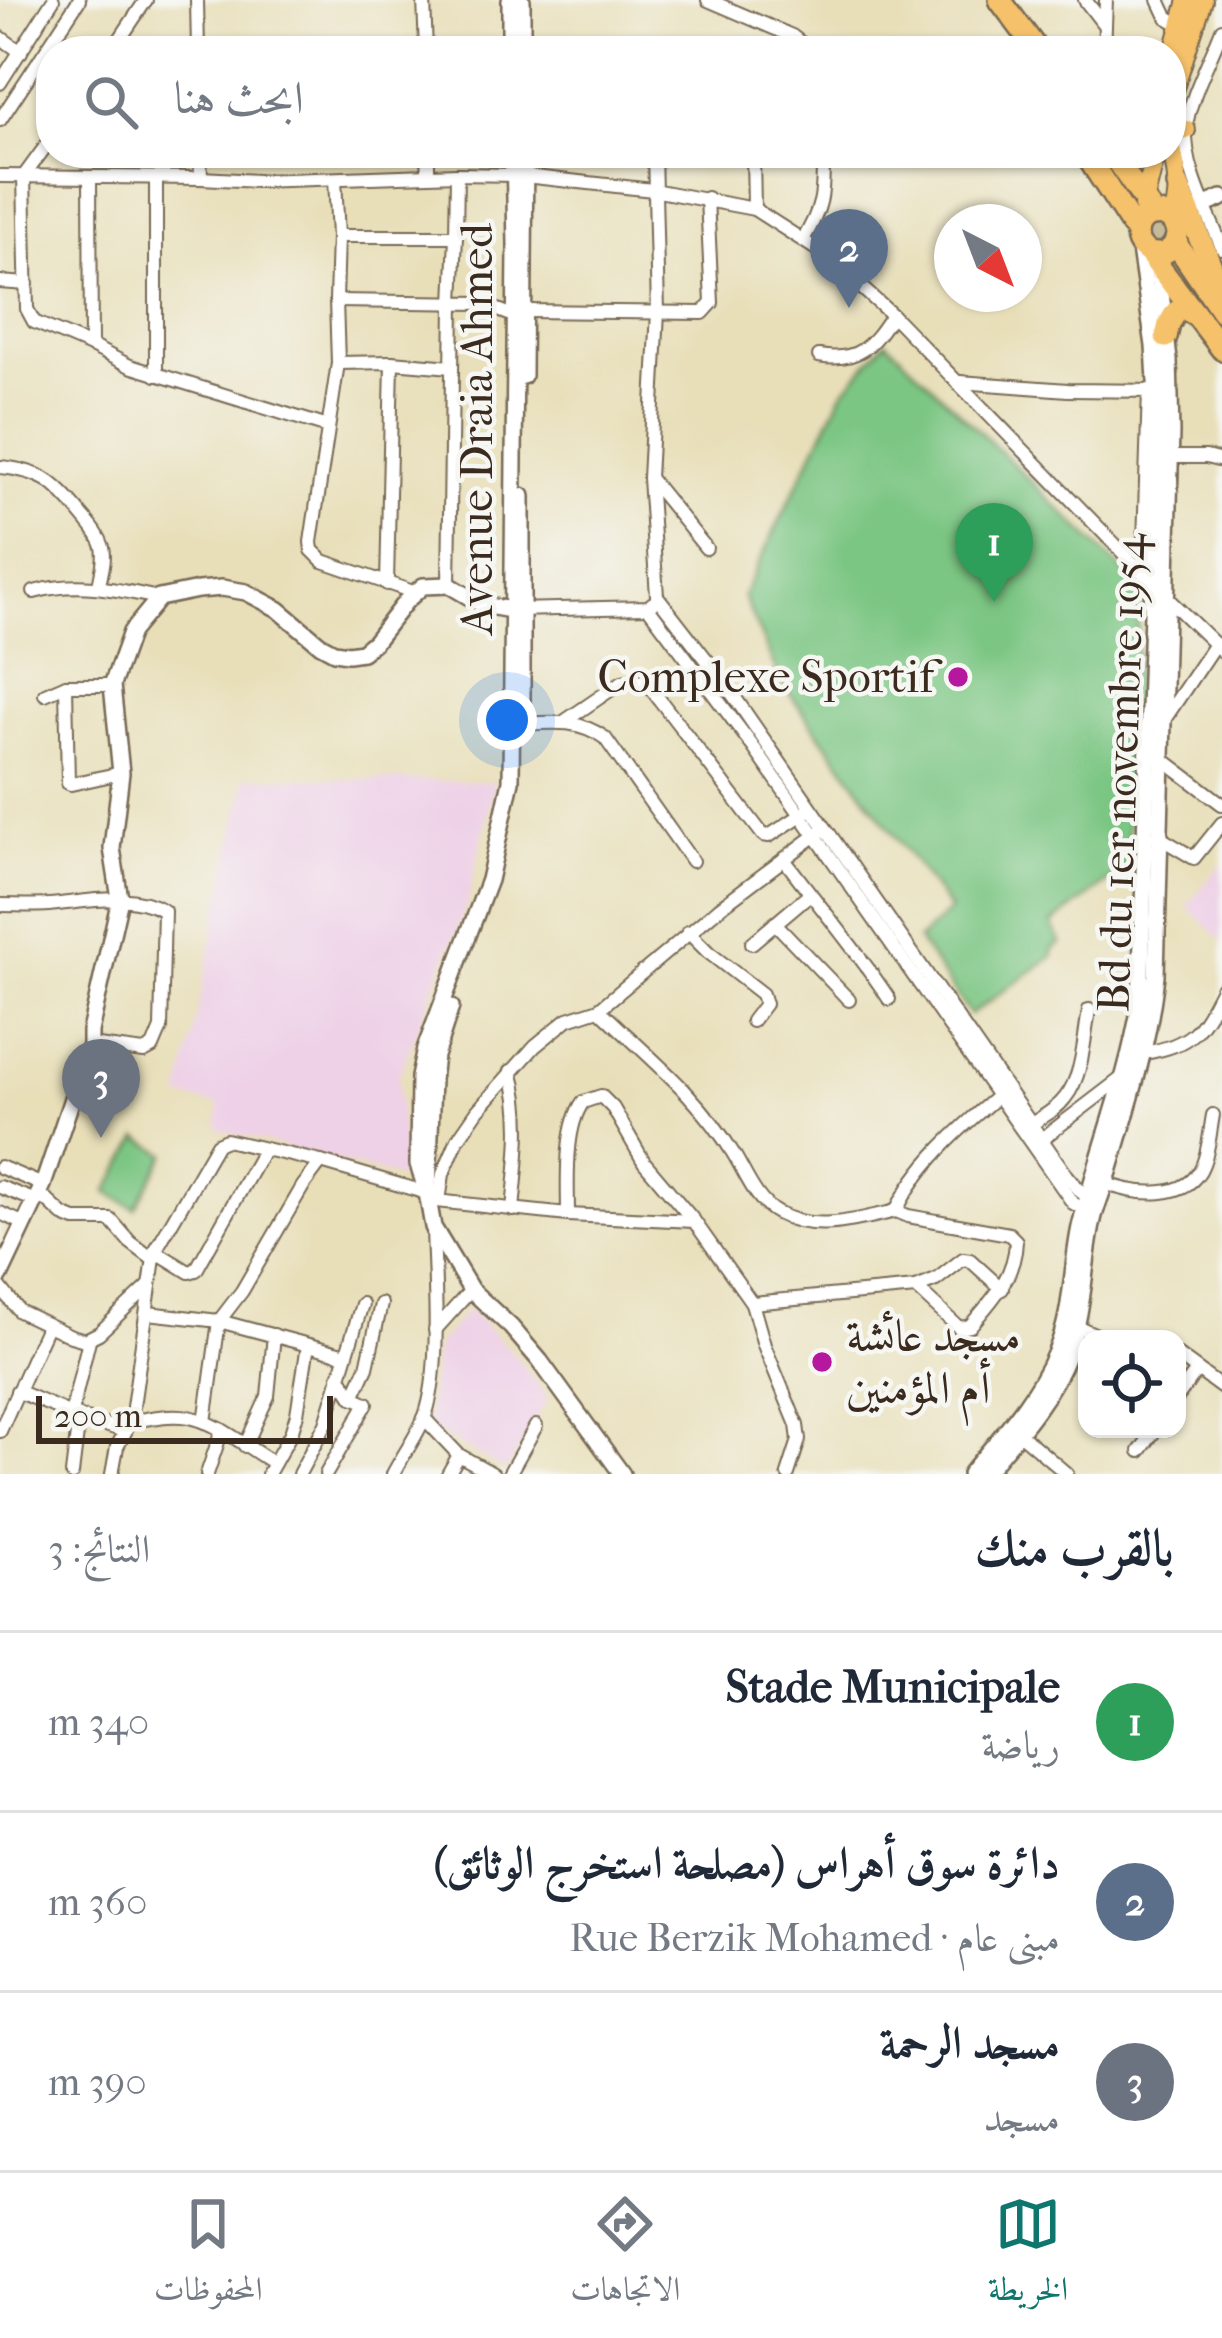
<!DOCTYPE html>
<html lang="ar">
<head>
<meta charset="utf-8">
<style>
  body { margin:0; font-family:"IM FELL French Canon",Amiri,serif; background:#f2f2f3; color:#1f2937; direction:rtl }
  .controls { position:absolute; right:36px; bottom:36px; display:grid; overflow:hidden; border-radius:24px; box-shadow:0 3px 9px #0004 }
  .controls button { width:108px; height:108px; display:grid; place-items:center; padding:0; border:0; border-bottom:3px solid #e0e1e3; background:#fff; color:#1f2937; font:60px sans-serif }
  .compass { position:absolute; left:934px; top:204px; width:108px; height:108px; border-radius:50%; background:#fff; box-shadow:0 3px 9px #0004; rotate:138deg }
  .scale { position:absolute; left:36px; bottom:30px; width:297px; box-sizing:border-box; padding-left:12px; border:6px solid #3b2a1e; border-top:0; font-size:33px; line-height:42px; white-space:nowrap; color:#3b2a1e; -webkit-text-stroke:9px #f6f6f2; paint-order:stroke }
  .you { position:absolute; left:507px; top:720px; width:42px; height:42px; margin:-30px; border:9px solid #fff; border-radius:50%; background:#1a73e8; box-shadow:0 0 0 18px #1a73e833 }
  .badge { display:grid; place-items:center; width:78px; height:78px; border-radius:50%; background:#0f766e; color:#fff; font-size:39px; font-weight:700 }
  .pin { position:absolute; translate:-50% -99px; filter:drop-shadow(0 3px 6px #0008) }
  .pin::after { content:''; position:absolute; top:63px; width:42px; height:36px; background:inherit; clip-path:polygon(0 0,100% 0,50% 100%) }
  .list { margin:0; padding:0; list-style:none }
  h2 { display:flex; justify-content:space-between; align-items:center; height:156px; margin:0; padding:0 48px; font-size:51px }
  h2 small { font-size:39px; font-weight:400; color:#747a83 }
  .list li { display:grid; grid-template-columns:78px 1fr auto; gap:36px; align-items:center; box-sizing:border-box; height:180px; padding:0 48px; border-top:3px solid #e0e1e3 }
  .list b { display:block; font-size:45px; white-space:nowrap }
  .list p { margin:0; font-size:39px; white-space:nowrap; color:#747a83 }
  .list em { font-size:39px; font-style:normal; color:#747a83 }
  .icon { flex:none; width:66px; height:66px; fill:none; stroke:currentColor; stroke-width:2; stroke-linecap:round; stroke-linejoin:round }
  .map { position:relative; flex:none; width:1222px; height:1474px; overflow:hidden; direction:ltr }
  .search { position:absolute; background:#fff; box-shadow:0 3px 9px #0004; left:36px; right:36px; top:36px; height:132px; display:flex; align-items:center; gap:30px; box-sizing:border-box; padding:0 42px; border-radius:48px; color:#747a83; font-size:45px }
  .sheet { height:696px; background:#fff }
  nav { display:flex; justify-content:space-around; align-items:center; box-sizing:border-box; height:168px; border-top:3px solid #e0e1e3; background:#fff; font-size:33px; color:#747a83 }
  nav a { display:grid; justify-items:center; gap:6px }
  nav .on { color:#0f766e }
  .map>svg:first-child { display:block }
  .built { fill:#eed0e7 }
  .garden { fill:#7cc683; stroke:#5c7850; stroke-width:3 }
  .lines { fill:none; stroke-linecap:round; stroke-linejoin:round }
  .trunk-tunnel { stroke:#c5bb9a; stroke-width:21; stroke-dasharray:21 10; stroke-linecap:butt }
  .minor-casing { stroke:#786954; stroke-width:16 }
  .tertiary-casing { stroke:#786954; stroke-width:20 }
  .primary-casing { stroke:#786954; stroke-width:22 }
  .trunk-casing { stroke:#786954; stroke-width:26 }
  .minor { stroke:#fff; stroke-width:12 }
  .tertiary { stroke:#fff; stroke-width:15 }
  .primary { stroke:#f5c16b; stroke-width:18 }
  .trunk { stroke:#f5c16b; stroke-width:21 }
  .poi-dot { fill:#b5179e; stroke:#f6f6f2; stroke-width:4.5 }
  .labels { text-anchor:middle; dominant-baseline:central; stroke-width:9; stroke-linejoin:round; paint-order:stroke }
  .street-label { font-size:45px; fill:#3b2a1e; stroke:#f6f6f2 }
  .poi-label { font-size:45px; fill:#3b2a1e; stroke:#f6f6f2; text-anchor:end }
</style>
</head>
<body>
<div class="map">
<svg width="1222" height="1474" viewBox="0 0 1222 1474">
  <rect width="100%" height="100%" fill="#f6f6f2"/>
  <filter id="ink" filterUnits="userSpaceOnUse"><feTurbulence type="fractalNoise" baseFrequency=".00833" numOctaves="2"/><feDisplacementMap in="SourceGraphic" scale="24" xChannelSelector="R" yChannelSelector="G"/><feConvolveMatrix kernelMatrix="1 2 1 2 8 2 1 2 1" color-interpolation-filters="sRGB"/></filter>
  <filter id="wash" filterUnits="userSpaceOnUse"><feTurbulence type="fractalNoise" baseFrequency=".004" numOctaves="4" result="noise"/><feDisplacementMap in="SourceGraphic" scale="48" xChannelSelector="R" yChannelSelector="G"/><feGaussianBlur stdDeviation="2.7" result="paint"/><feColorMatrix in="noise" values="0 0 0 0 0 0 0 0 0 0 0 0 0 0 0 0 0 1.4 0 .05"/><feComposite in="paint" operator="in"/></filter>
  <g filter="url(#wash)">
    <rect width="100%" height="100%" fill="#e8dfb9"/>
    <!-- built -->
    <g class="built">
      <polygon points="246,777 495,782 467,904 398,1078 404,1179 218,1129 219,1105 180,1097"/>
      <polygon points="1222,863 1222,941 1187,906"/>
      <polygon points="468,1309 515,1355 548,1398 506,1471 426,1426 436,1346"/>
    </g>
    <!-- garden -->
    <g class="garden">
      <polygon points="886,341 1140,587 1126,877 1114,877 1052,924 1061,943 1052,950 1053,956 970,1015 918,940 950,910 782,683 743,596 843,392"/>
      <polygon points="139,1138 166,1154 135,1208 107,1192"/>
    </g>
  </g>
  <g filter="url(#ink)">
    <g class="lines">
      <!-- trunk-tunnel -->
      <polyline class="trunk-tunnel" points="1132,201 1181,269"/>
      <!-- minor casing -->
      <g class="minor-casing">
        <g id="minor">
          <polyline points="197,0 198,51"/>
          <polyline points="424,0 426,51"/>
          <polyline points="708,0 792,36 811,51"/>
          <polyline points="1085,0 1105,26"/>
          <polyline points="1159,0 1167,17 1186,28"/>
          <path d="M 1222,29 C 1212,56 1188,101 1186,128 C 1184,169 1208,211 1222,248"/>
          <polyline points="0,37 21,52"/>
          <polyline points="112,51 146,0"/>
          <polyline points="1104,51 1106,0"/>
          <polyline points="0,83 53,0"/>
          <polyline points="0,120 79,0"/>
          <polyline points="51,139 24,176 27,309 34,322 91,346 130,366 328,427"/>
          <polyline points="200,153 201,178"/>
          <polyline points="428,153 428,175"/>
          <polyline points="654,153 658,312 649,478 657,596 724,682 1065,1173 1081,1192 1095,1201"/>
          <polyline points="753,153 754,209"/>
          <polyline points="0,176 201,178 258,181 457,174 515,175 653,190 754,209 824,254 892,315 1167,598 1222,651"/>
          <polyline points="90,178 91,346"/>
          <polyline points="156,179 156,375"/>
          <polyline points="335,179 338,236 336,301 338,363 311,542 312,550 323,561 413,592"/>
          <polyline points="338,236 456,236 453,303 449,585"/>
          <polyline points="456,236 457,174"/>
          <path d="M 803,240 C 824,205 823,193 823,153"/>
          <polyline points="0,282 27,284"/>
          <polyline points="336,301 480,303 514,316"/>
          <polyline points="525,311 703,313 712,303 707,198"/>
          <path d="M 819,356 C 859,363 872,345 892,315"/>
          <polyline points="338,363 392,362 452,367"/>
          <polyline points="960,382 1068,390 1158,391"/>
          <polyline points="1170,457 1206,457 1222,461"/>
          <path d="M 0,467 C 42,471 55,482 81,514 C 89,524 99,534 103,547 C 106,559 101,573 99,586"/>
          <polyline points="650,479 706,548"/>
          <polyline points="1143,573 1149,390"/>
          <polyline points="387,584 392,362"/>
          <path d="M 34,592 C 77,580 116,589 159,598"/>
          <polyline points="648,607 754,748 1073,1203 1091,1214"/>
          <polyline points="513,610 648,607 653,603"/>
          <polyline points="66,685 68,783 71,784 121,773"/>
          <polyline points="45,694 66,685 112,685"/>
          <polyline points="565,721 622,682 638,680 649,686 763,835 769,836 806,812"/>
          <polyline points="1162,723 1215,644"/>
          <path d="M 522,724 C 554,722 578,719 605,738 L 692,861"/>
          <polyline points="1160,757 1222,804"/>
          <polyline points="1157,836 1194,858 1222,823"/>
          <path d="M 784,859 C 819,906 857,950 889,999"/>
          <path d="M 0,905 C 16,905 33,906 49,905 C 86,902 131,891 164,911 L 161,1028 L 153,1047 L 144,1052 L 90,1045"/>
          <polyline points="775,923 849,1000"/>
          <polyline points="688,932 708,952 762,994 765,1004 752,1021"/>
          <polyline points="752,943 810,894"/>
          <path d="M 599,1009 C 646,1055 699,1096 733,1153 C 745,1172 756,1202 777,1213 C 814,1233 857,1220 896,1211 C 917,1166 961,1127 999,1095"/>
          <path d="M 1144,1053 C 1193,1045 1201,1030 1222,988"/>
          <path d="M 511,1071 C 525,1116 517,1164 513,1210"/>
          <path d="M 1033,1123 C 1044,1116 1057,1109 1065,1098 C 1083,1076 1084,1038 1089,1010"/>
          <polyline points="1042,1139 1127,1074"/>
          <polyline points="0,1167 43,1185"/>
          <path d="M 1105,1183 C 1135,1195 1189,1202 1203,1164 C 1209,1149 1210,1131 1213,1115"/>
          <polyline points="0,1187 36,1201"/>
          <polyline points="39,1193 63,1215 75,1220 111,1220 130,1242 154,1260"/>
          <polyline points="436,1201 568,1215 694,1221"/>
          <polyline points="439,1201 443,1174 458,1139 478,1110 535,1046 568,1019 599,1009 719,908 820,832"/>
          <path d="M 896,1211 L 908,1216 L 1009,1234 L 1016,1241 C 1015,1277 992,1300 970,1326 L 960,1328 L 956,1325 L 916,1288"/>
          <polyline points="0,1213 25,1224"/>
          <path d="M 568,1215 C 568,1183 564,1128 583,1102 L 601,1096 L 613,1108 L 644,1162 L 694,1221 L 752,1303 L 916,1288 L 936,1280 L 963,1259 L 970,1260 L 1002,1289"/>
          <polyline points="155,1251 189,1272 196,1270 264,1149"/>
          <polyline points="0,1287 19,1311 71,1336 85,1340 99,1333 150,1285"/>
          <polyline points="752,1303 764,1345 797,1425 799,1440 788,1474"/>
          <polyline points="148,1313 219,1321 346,1355"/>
          <polyline points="1076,1326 1106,1339"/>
          <polyline points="435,1330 471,1290"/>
          <polyline points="1177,1355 1222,1388"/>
          <polyline points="17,1391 71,1414 124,1431"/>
          <polyline points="353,1397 367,1367 381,1304"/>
          <polyline points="1177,1398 1197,1370"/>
          <polyline points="71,1414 89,1340"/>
          <polyline points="424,1418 459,1455 493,1474"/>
          <path d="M 131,1421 C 149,1419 170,1413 189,1417 C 220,1423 247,1448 274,1463"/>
          <polyline points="205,1422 219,1321 242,1291 303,1186 321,1162"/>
          <polyline points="1013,1428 1067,1474"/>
          <polyline points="0,1431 47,1326"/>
          <polyline points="245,1446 268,1396 274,1335"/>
          <polyline points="1140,1451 1156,1429"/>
          <polyline points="72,1474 79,1417"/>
          <polyline points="112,1474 117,1447 131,1421 155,1251 217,1144 226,1140 321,1162 427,1193"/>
          <polyline points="207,1474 222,1430"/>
          <polyline points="268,1474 291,1433 297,1414 308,1345"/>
          <polyline points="299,1474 326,1423 362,1304"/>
          <polyline points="326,1474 367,1403 353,1397 339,1376"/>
          <path d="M 393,1474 C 403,1455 417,1436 425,1416 C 442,1370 434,1278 433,1227"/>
          <polyline points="448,1474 459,1455"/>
          <polyline points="509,1474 536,1426"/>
        </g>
      </g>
      <!-- tertiary casing -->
      <g class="tertiary-casing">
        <g id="tertiary">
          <polyline points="510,0 510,51"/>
          <polyline points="522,51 522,0"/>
          <polyline points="514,153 516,245 511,781 489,880 425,1049 419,1077 418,1164 427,1193 433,1227 471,1290 511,1327 540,1361 622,1474"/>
          <polyline points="1176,231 1188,212 1222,198"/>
          <polyline points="523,376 525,153"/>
          <polyline points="522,496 522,730"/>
          <polyline points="428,1190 432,1080 435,1056 451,1007"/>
          <polyline points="0,1276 43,1185 90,1045 90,1031 120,899 112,848 121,773 112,685 131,632 159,598 198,590 222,588 246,592 278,609 321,645 334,652 348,654 362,652 374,642 406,601 423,586 449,585 483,605 511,610"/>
          <path d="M 970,1474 C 1000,1437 1037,1397 1055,1354 C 1073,1314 1071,1269 1080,1227 C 1098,1152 1127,1082 1140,1005 L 1158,416 L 1154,346 L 1139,242"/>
          <path d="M 984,1474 C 1015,1437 1051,1398 1068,1353 C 1085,1310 1083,1261 1094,1216 C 1098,1202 1104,1187 1109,1172 C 1128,1107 1149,1043 1156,975 L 1171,432 L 1169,360 L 1158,268"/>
        </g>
      </g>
      <!-- primary casing -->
      <g class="primary-casing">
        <g id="primary">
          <polyline points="1172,59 1188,0"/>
          <polyline points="1171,97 1203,0"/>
          <polyline points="1171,134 1186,130"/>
          <path d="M 1171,145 C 1177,171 1182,196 1171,221"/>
          <polyline points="1143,206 1156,153"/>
        </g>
      </g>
      <!-- trunk casing -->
      <g class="trunk-casing">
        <g id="trunk">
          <polyline points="1000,0 1038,51"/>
          <polyline points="1085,153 1137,233"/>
          <polyline points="1111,153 1155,215"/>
          <polyline points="1178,185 1222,293"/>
          <circle cx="1157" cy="234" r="20"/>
          <polyline points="1175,242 1222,311"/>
          <polyline points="1148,252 1222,349"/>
          <polyline points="1166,337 1169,324 1176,312 1184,309 1196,315"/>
        </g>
      </g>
      <!-- minor -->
      <use href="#minor" class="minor"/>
      <!-- tertiary -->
      <use href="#tertiary" class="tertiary"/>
      <!-- primary -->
      <use href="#primary" class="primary"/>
      <!-- trunk -->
      <use href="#trunk" class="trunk"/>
    </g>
  </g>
  <!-- markers -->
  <g class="poi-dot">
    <circle cx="958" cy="677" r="12"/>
    <circle cx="822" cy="1362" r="12"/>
  </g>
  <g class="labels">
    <!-- street labels -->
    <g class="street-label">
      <text transform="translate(477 429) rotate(-90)">Avenue Draia Ahmed</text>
      <text transform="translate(1122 773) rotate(-88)">Bd du 1er novembre 1954</text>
    </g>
    <!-- poi labels -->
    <g class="poi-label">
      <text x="934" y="677">Complexe Sportif</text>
      <text x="846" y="1336" text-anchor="start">مسجد عائشة<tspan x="846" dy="52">أم المؤمنين</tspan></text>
    </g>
  </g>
</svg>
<div class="controls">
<button><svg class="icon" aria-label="locate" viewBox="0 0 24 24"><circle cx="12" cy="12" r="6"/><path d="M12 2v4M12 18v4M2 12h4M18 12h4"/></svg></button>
</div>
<svg class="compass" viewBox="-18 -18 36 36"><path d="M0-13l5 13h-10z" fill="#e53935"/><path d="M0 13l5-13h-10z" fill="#747a83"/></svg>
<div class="scale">200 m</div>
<div class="you"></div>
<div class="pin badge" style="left:994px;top:602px;background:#2e9e5b">1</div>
<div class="pin badge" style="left:849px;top:308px;background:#5c6f8a">2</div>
<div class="pin badge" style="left:101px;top:1138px;background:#6b7280">3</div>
<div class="search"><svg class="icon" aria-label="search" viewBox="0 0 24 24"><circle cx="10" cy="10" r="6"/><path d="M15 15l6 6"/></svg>ابحث هنا</div>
</div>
<section class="sheet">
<h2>بالقرب منك<small>النتائج: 3</small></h2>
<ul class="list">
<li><span class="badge" style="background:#2e9e5b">1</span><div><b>Stade Municipale</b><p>رياضة</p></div><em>340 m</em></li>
<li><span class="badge" style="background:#5c6f8a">2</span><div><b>دائرة سوق أهراس (مصلحة استخرج الوثائق)</b><p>مبنى عام · Rue Berzik Mohamed</p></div><em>360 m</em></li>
<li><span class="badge" style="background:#6b7280">3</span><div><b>مسجد الرحمة</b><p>مسجد</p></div><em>390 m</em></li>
</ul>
</section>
<nav>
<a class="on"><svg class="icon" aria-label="map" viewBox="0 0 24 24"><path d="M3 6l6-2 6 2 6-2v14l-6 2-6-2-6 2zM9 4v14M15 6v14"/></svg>الخريطة</a>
<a><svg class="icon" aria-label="directions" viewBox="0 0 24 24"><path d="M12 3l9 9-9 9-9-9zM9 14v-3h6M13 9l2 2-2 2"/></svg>الاتجاهات</a>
<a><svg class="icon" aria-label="saved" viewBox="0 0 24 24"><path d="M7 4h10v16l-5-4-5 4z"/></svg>المحفوظات</a>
</nav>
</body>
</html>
